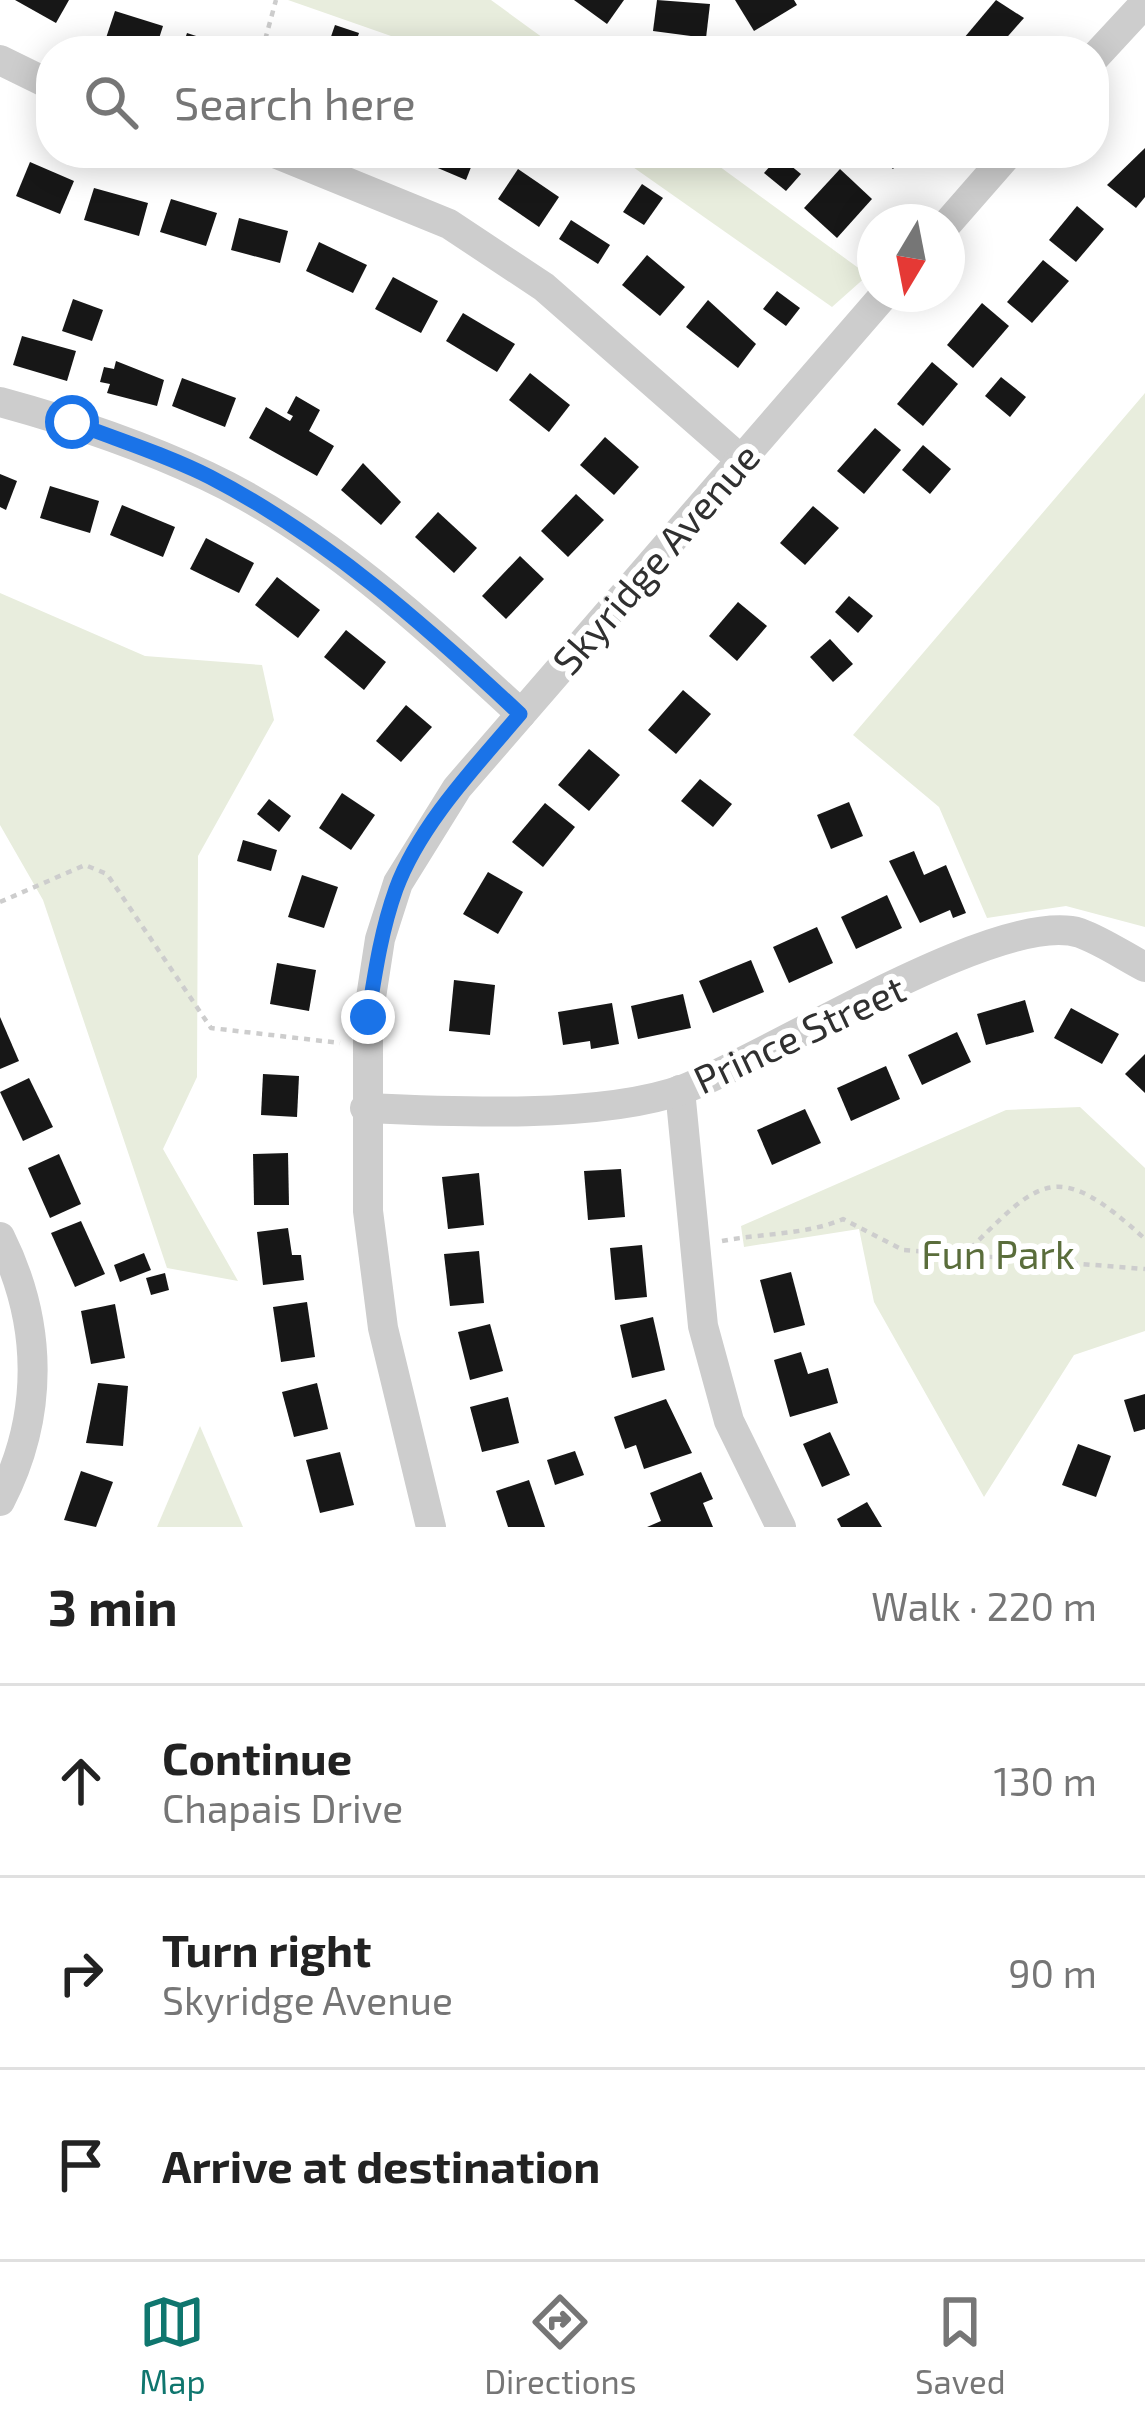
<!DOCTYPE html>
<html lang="en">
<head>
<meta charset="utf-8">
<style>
  body { margin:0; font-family:"Exo 2",sans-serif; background:#f2f2f2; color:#222 }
  .compass { position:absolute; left:857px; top:204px; width:108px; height:108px; border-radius:50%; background:#fff; box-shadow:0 6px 30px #0003; rotate:190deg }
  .stop { position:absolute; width:36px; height:36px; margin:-27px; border:9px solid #1a73e8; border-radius:50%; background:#fff }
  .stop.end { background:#1a73e8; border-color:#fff; box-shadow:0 3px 12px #0008 }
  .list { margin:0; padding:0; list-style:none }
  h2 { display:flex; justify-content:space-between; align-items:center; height:156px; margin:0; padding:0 48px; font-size:51px }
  h2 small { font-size:39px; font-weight:400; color:#767676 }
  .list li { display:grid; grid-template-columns:78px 1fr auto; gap:36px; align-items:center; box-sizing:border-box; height:192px; padding:0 48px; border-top:3px solid #e0e0e0 }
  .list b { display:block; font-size:45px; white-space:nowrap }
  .list p { margin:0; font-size:39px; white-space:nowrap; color:#767676 }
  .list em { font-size:39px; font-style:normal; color:#767676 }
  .icon { flex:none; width:66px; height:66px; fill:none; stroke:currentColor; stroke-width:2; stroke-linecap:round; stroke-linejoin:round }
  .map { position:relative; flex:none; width:1145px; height:1527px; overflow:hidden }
  .search { position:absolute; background:#fff; box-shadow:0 6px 30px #0003; left:36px; right:36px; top:36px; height:132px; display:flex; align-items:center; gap:30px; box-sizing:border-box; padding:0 42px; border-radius:48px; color:#767676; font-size:45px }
  .sheet { height:732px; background:#fff }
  nav { display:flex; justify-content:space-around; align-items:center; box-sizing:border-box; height:168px; border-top:3px solid #e0e0e0; background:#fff; font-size:33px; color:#767676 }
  nav a { display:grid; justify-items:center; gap:6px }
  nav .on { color:#0f766e }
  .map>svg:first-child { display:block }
  .green { fill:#e8eddd }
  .building { fill:#171717 }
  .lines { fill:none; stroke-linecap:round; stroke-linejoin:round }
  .path { stroke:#cdcdcd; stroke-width:4.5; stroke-dasharray:6 6; stroke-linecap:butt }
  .street { stroke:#cdcdcd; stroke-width:30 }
  .route { stroke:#1a73e8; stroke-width:15 }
  .labels { text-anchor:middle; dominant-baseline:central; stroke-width:12; stroke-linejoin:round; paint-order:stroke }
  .street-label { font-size:39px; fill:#303030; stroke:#fff }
  .park-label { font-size:39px; fill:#5a6d3b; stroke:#fff }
</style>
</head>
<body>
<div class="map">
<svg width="1145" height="1527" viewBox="0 0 1145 1527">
  <rect width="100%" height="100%" fill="#fff"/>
  <!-- green -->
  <g class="green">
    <polygon points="288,0 491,0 561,51 434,51"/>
    <polygon points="613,153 701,153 868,275 832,307"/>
    <polygon points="1145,393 1145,927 1066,906 987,918 939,807 853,735"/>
    <polygon points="0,593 145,656 262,665 274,720 198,856 197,1077 163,1149 238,1281 167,1268 43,900 0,825"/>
    <polygon points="1080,1107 1145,1168 1145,1331 1074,1355 984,1497 874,1302 859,1229 744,1247 741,1226 1006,1110"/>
    <polygon points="200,1426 243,1527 157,1527"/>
  </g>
  <!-- building -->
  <g class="building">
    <polygon points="15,0 69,0 56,23"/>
    <polygon points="574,0 624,0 607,24"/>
    <polygon points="657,0 710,4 706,38 653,31"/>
    <polygon points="735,0 794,0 797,5 754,31"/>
    <polygon points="996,0 1024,18 995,51 979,51 964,38"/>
    <polygon points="115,11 163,26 155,51 105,41"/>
    <polygon points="335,25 359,33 353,51 326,51"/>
    <polygon points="187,33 239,50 239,51 181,51"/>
    <polygon points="771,37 779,51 746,51"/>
    <polygon points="1145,148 1145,197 1136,208 1107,185"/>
    <polygon points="422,153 463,153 475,157 466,180 419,160"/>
    <polygon points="874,153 907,153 893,169"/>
    <polygon points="779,156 801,174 786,191 764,173"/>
    <polygon points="30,162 74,181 60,214 16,196"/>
    <polygon points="518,169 559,197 539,227 498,199"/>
    <polygon points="840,169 872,199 837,238 804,208"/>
    <polygon points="642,184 663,198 644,225 623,212"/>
    <polygon points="94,188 148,203 139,236 84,220"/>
    <polygon points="171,199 217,213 206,246 160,232"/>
    <polygon points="1077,206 1104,229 1076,262 1049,240"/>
    <polygon points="239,218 288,231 280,263 231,250"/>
    <polygon points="571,220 610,245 598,264 559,239"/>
    <polygon points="319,242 367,265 353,293 306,271"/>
    <polygon points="647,255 685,287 660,316 622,285"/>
    <polygon points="1043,260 1069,281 1032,323 1007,302"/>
    <polygon points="393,277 438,301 421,333 375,309"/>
    <polygon points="777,291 800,308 786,326 763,309"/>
    <polygon points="73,299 103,310 92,341 62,331"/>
    <polygon points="708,300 756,344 738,368 686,327"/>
    <polygon points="982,303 1009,326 973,368 947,345"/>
    <polygon points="463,313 515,344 497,372 446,341"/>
    <polygon points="22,336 76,351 67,381 13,365"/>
    <polygon points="116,361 164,380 157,406 107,393 110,384 100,382 104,367 114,369"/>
    <polygon points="932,362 958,384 923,426 897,404"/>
    <polygon points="530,373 570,405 549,432 509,400"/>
    <polygon points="1001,377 1026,397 1010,417 985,396"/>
    <polygon points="182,378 236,398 225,427 172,406"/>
    <polygon points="296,396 320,410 309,431 334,446 317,476 249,438 266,407 290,421 293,416 287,413"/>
    <polygon points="875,428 901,450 864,494 837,471"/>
    <polygon points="605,437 639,467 614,495 580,465"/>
    <polygon points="923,445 951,469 930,494 902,470"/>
    <polygon points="363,463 401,502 381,525 341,490"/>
    <polygon points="0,474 17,481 6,510 0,507"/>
    <polygon points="50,486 99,501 90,533 40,518"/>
    <polygon points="576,494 604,520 568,557 541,531"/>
    <polygon points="122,505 175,527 163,557 110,535"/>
    <polygon points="813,506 839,528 805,565 780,543"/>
    <polygon points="438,512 477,548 454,573 415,537"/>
    <polygon points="206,538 254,563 239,593 190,569"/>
    <polygon points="520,556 544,579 506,619 482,596"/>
    <polygon points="277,577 320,610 298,638 255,605"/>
    <polygon points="849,596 873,616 858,633 835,612"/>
    <polygon points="738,602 767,626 737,661 709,636"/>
    <polygon points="346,630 386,662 364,690 324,657"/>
    <polygon points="830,639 853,664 833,682 810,657"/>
    <polygon points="683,690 711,714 676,754 648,730"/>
    <polygon points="406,705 432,727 401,762 376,741"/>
    <polygon points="589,749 620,775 589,811 558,785"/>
    <polygon points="700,779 732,804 713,827 681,801"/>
    <polygon points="342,793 375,815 351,850 319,828"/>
    <polygon points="269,799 291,816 279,832 257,814"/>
    <polygon points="849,802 863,836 831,849 817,815"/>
    <polygon points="545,803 575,827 543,867 512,842"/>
    <polygon points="243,840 277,850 271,871 237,861"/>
    <polygon points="914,851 924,875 946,865 966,913 953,918 950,910 920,923 889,861"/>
    <polygon points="488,872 523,892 498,934 463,914"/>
    <polygon points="302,875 338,887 324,928 288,917"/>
    <polygon points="887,895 902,928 856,949 841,917"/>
    <polygon points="817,927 833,963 789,983 773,947"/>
    <polygon points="751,960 764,992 713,1013 699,981"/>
    <polygon points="277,963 316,970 309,1011 270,1004"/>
    <polygon points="454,980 495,985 490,1035 449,1031"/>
    <polygon points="683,994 691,1028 638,1039 631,1006"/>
    <polygon points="1025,1000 1034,1032 986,1045 977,1014"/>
    <polygon points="612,1003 619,1044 591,1049 590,1041 563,1045 558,1012"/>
    <polygon points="1071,1008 1119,1034 1102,1064 1054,1038"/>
    <polygon points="0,1017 19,1061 0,1069"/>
    <polygon points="957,1032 971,1062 922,1085 908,1055"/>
    <polygon points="1145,1054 1145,1093 1125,1074"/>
    <polygon points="886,1066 900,1099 851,1121 837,1088"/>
    <polygon points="263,1074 299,1076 297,1117 261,1115"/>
    <polygon points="29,1078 53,1127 23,1141 0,1092"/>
    <polygon points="805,1109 821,1143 772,1165 757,1130"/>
    <polygon points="288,1153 289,1205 254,1205 253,1154"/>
    <polygon points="59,1154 81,1204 50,1218 28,1168"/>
    <polygon points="621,1169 625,1217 588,1220 584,1171"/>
    <polygon points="479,1173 484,1225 448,1229 442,1177"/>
    <polygon points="81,1221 105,1274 75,1287 51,1233"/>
    <polygon points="288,1228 292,1255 301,1255 304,1280 263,1285 257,1232"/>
    <polygon points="642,1245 647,1297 615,1300 610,1248"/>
    <polygon points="479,1251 484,1303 450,1306 444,1254"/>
    <polygon points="144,1253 151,1270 120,1282 114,1265"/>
    <polygon points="791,1272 805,1325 774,1333 760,1280"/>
    <polygon points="165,1273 169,1290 151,1295 146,1278"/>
    <polygon points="307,1302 315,1357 281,1362 273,1307"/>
    <polygon points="115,1304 125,1358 91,1364 81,1311"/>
    <polygon points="653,1317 665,1370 632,1378 620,1325"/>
    <polygon points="490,1324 503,1371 470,1380 458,1332"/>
    <polygon points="801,1352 808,1374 828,1368 838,1403 790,1417 774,1360"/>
    <polygon points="98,1383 128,1386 123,1446 86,1443"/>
    <polygon points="317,1383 328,1429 294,1437 282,1392"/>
    <polygon points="1145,1394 1145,1429 1134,1432 1124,1400"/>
    <polygon points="508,1397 519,1443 482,1452 470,1407"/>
    <polygon points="666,1399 692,1453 644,1469 636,1445 625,1449 614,1417"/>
    <polygon points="830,1432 850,1475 822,1487 803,1444"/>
    <polygon points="1078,1444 1111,1456 1096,1497 1062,1485"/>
    <polygon points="575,1451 584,1475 555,1485 547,1460"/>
    <polygon points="340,1452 354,1505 320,1513 306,1460"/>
    <polygon points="81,1471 113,1482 96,1527 64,1520"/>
    <polygon points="701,1472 713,1499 703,1503 713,1527 647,1527 661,1521 650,1493"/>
    <polygon points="529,1480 545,1527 508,1527 496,1491"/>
    <polygon points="867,1502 882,1527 841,1527 837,1519"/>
  </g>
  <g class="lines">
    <!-- path -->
    <g class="path">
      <polyline points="262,51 276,0"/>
      <polyline points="0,902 85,865 107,874 211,1028 340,1043"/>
      <path d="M 722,1241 C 763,1233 806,1235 843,1219 L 903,1250 L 1145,1269"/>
      <path d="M 962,1257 C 1041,1178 1055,1157 1145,1239"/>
    </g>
    <!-- street -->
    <g class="street">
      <polyline points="1094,58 1145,3"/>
      <polyline points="0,60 51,85"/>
      <polyline points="275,153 449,224 544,287 739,458"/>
      <polyline points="947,224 1009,153"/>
      <path d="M 0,402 C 70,421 141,445 207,476 C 324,531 427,627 521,714"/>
      <polyline points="680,1090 703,1326 729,1421 781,1527"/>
      <path d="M 365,1108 C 452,1112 602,1119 684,1089 C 769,1057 1000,908 1080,933 C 1102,941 1124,956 1145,967"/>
      <path d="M 0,1237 C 43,1323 44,1416 0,1501"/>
      <polyline points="431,1527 383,1328 368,1211 368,1017 380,939 398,883 457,788 885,294"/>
    </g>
  </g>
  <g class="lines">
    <!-- route -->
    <path class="route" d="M 72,422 C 118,440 167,455 210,477 C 326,537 426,626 520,714 C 476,766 420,824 396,889 C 381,931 375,973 368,1017"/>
  </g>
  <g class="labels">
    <!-- street labels -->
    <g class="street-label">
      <text transform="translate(655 558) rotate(-49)">Skyridge Avenue</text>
      <text transform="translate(799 1033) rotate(-25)">Prince Street</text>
    </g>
    <!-- park labels -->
    <g class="park-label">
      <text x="998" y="1253">Fun Park</text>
    </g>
  </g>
</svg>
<svg class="compass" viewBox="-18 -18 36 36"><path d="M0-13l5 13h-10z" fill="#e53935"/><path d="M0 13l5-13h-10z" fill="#767676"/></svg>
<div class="stop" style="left:72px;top:422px"></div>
<div class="stop end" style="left:368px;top:1017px"></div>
<div class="search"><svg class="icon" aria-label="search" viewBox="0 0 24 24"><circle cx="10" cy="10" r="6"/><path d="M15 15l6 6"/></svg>Search here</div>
</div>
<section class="sheet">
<h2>3 min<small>Walk · 220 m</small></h2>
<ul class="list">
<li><svg class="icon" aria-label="ahead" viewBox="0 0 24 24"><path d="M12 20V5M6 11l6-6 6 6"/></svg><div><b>Continue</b><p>Chapais Drive</p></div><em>130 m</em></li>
<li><svg class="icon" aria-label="right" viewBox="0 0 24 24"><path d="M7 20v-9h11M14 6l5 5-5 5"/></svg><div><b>Turn right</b><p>Skyridge Avenue</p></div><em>90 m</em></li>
<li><svg class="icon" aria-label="arrive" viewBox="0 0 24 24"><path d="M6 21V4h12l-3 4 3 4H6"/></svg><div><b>Arrive at destination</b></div></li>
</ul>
</section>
<nav>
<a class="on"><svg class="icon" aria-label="map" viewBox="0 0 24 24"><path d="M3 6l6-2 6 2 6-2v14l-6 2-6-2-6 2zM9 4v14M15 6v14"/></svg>Map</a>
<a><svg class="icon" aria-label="directions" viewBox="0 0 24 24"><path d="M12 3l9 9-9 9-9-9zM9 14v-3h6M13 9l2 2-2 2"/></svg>Directions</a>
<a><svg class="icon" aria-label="saved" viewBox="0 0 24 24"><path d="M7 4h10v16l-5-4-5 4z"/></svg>Saved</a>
</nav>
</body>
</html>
